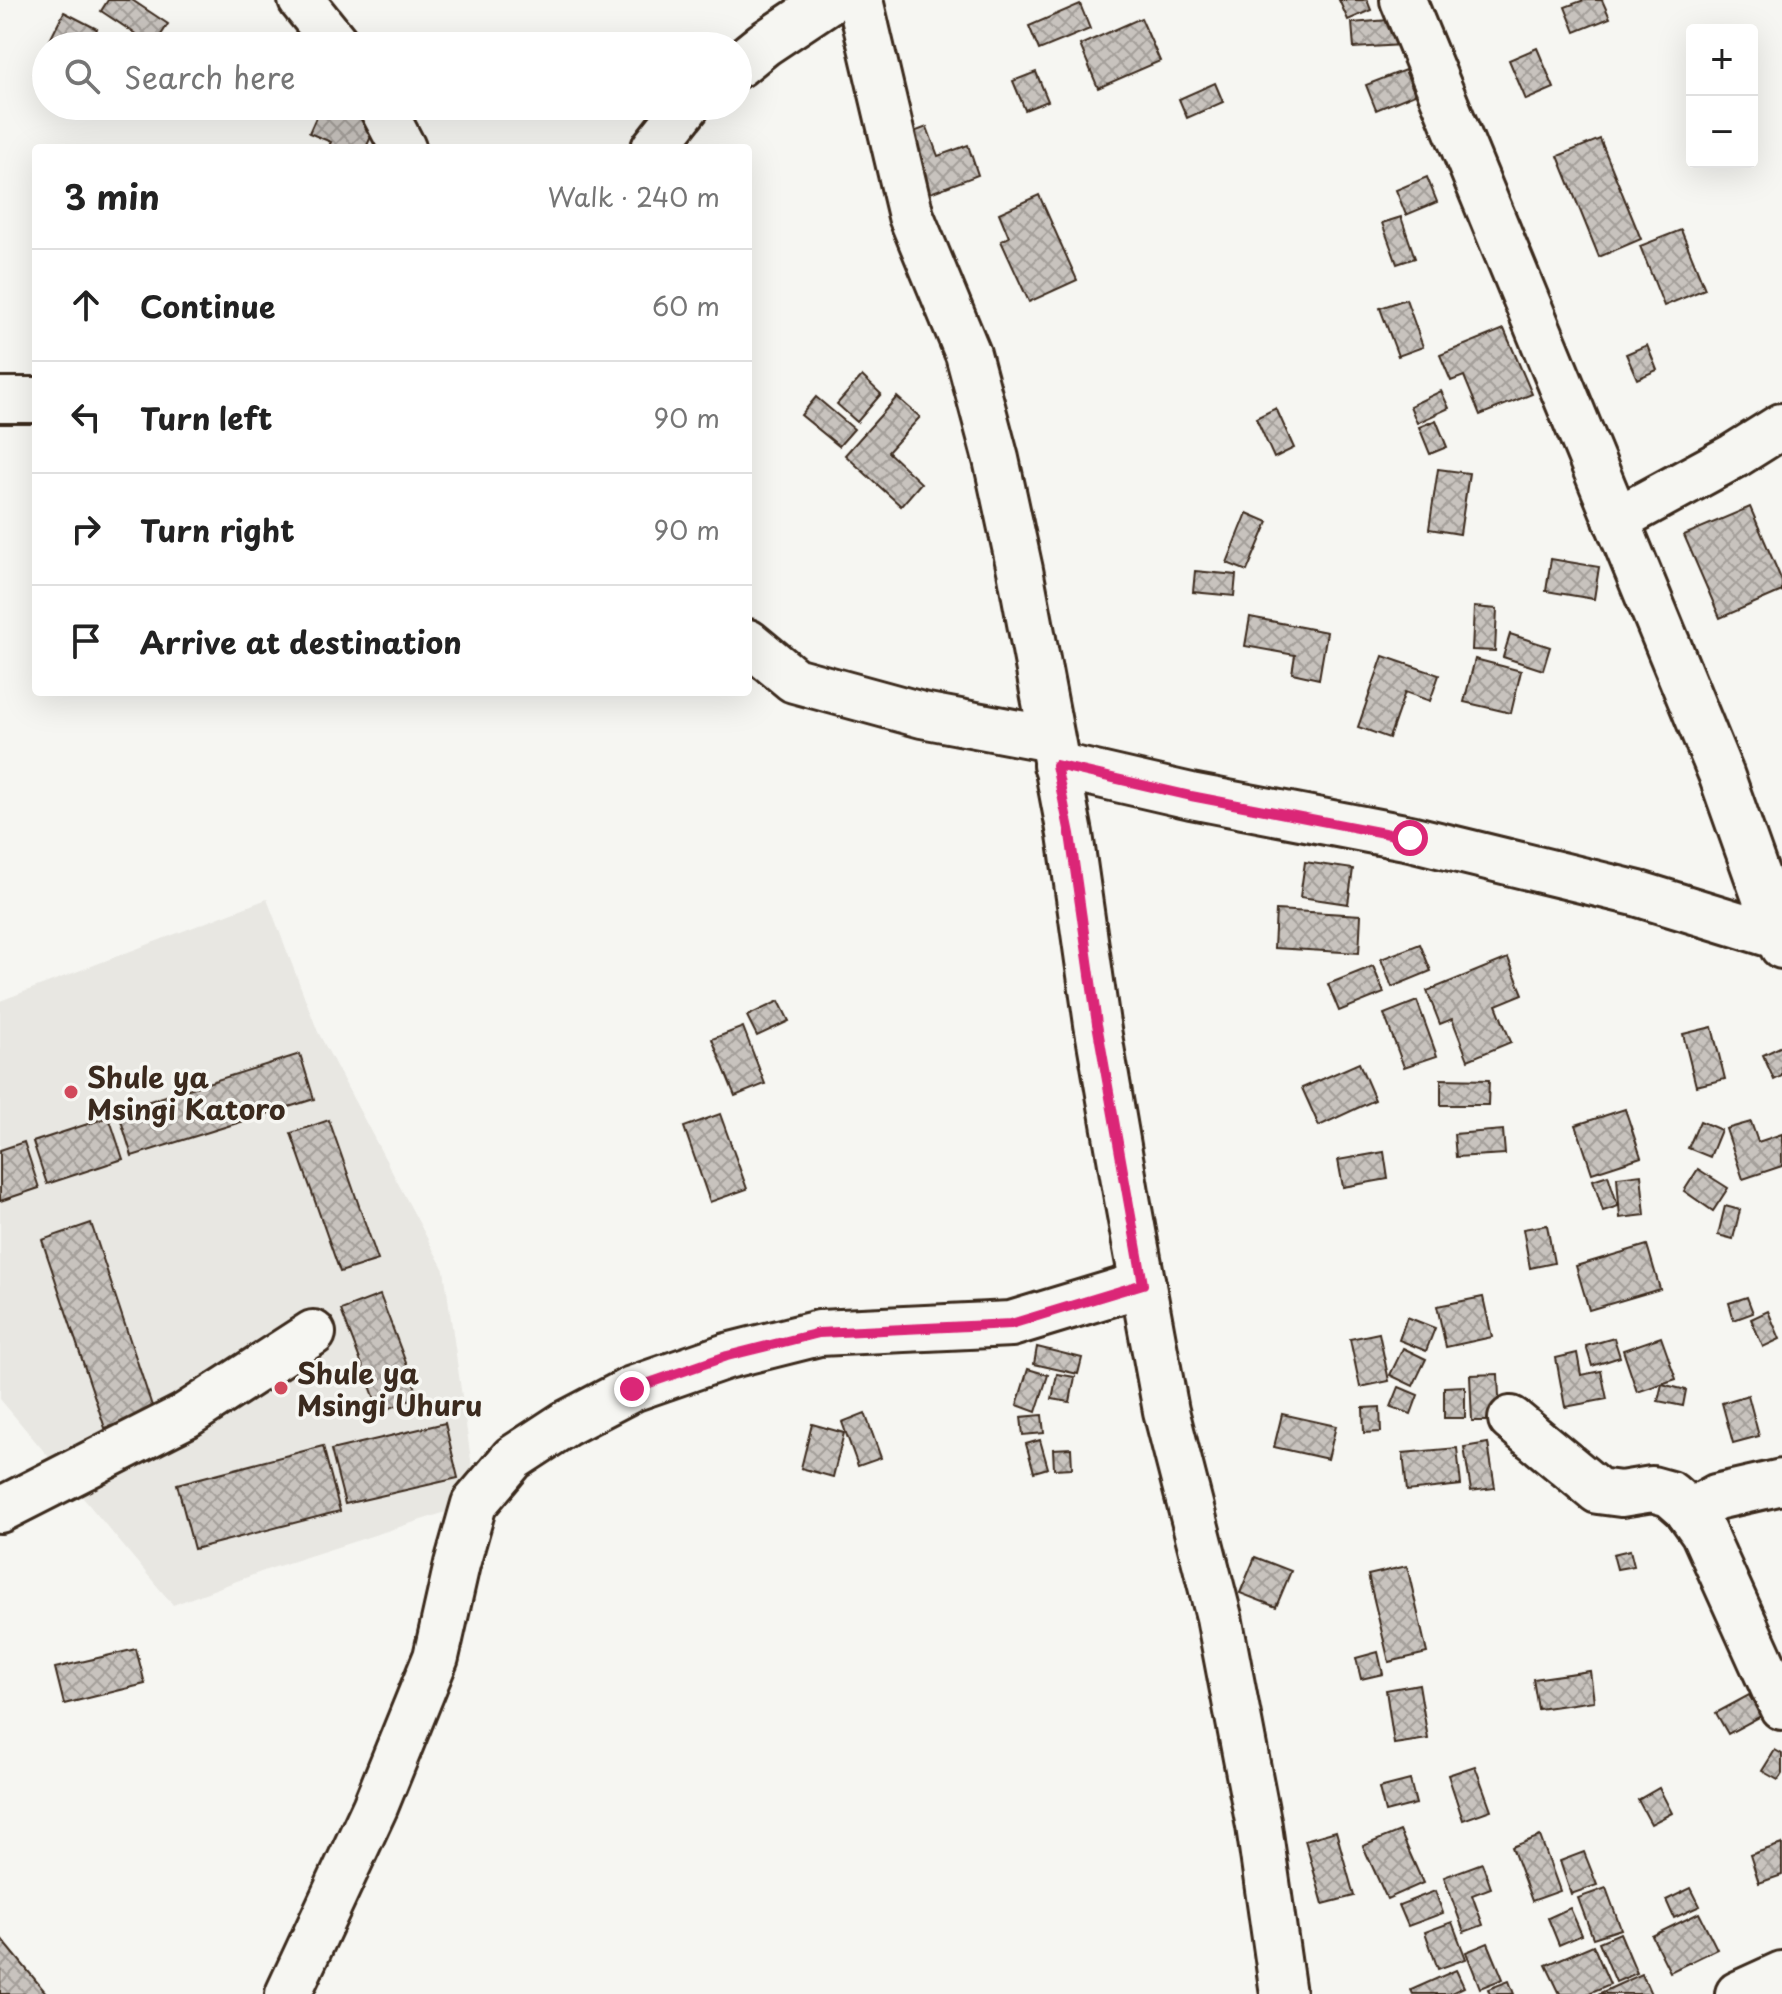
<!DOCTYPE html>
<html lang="en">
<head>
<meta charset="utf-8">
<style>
  body { margin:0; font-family:"Playpen Sans",sans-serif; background:#f2f2f2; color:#222 }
  .controls { position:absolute; right:24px; top:24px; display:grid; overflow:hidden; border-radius:8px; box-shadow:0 8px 32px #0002 }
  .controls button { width:72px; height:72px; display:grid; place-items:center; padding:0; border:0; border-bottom:2px solid #e0e0e0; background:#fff; color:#222; font:40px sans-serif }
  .stop { position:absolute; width:24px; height:24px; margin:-18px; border:6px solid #db2777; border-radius:50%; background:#fff }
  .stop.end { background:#db2777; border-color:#fff; box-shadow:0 2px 8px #0008 }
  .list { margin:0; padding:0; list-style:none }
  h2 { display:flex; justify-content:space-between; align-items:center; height:104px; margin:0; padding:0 32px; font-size:34px }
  h2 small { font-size:26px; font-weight:400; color:#767676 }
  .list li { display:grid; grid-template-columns:52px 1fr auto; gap:24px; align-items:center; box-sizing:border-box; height:112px; padding:0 32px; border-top:2px solid #e0e0e0 }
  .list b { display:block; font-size:30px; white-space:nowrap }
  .list em { font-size:26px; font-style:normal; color:#767676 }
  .icon { flex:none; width:44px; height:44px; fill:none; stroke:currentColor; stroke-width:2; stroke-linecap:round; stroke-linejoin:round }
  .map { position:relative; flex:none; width:1782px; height:1994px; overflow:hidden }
  .search { position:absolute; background:#fff; box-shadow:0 8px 32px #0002; left:32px; top:32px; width:720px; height:88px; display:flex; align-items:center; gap:20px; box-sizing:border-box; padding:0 28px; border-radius:44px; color:#767676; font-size:30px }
  .panel { position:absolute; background:#fff; box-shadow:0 8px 32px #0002; left:32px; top:144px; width:720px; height:552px; border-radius:8px }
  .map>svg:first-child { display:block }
  .built { fill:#e8e7e2 }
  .building { fill:url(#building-cross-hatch); stroke:#3b2a1e; stroke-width:2 }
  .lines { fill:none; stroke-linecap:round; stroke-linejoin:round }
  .minor-casing { stroke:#3b2a1e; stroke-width:50 }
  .minor { stroke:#f6f6f2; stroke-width:44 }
  .route { stroke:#db2777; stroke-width:10 }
  .poi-dot { fill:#d1495b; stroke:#f6f6f2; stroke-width:3 }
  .labels { text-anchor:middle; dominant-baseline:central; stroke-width:7; stroke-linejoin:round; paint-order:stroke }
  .poi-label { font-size:28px; font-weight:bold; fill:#3b2a1e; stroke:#f6f6f2; text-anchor:start }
</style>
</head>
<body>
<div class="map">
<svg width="1782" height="1994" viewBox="0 0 1782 1994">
  <defs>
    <pattern id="building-cross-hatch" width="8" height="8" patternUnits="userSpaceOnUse" patternTransform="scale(2)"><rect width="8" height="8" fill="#c8c3be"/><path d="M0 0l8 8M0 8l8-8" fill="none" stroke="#a49f9a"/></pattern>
  </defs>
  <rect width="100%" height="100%" fill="#f6f6f2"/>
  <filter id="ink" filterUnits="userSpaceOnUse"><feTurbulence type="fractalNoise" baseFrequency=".0125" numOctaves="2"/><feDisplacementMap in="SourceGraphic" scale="16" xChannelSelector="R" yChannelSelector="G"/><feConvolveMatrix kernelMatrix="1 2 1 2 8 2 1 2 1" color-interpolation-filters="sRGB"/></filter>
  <g filter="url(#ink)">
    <!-- built -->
    <polygon class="built" points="267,899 318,1032 444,1270 477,1502 269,1569 173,1605 0,1399 0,1001"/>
    <!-- building -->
    <g class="building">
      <polygon points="108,0 132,0 168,24 154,46 101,11"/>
      <polygon points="1339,0 1367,0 1371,10 1348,20"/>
      <polygon points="1584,0 1602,0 1610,18 1575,32 1565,7"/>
      <polygon points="1080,4 1090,29 1039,50 1029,26"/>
      <polygon points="64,12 97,29 89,46 47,46"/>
      <polygon points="1141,18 1160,61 1098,88 1080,45"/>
      <polygon points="1401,19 1402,45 1354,48 1352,23"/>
      <polygon points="46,47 46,81 33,74"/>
      <polygon points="1537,48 1554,88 1526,100 1509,60"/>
      <polygon points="1405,70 1415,94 1376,110 1366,85"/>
      <polygon points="1036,72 1048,101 1025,110 1013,81"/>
      <polygon points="1215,83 1223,102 1187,118 1179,99"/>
      <polygon points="321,106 335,106 376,125 366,148 328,148 331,142 309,133"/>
      <polygon points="927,127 938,156 968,145 978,175 925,195 903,136"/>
      <polygon points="1600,139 1641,239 1599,257 1558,156"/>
      <polygon points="1427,177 1437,202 1406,215 1396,190"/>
      <polygon points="1039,195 1077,280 1029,302 1001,241 1009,237 999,213"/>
      <polygon points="1401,217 1415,258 1397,264 1382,223"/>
      <polygon points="1681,230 1705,289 1664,306 1640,246"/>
      <polygon points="1406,299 1423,347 1398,356 1380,308"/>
      <polygon points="1504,329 1532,394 1480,415 1464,376 1451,381 1440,355"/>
      <polygon points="1647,345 1657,370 1637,379 1626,354"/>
      <polygon points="862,376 881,394 857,422 837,404"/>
      <polygon points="1441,391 1449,408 1417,423 1410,406"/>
      <polygon points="816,397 854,429 839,446 801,415"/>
      <polygon points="897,397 920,417 888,452 921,483 901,506 845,455"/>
      <polygon points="1276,408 1294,448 1274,458 1256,418"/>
      <polygon points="1436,420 1447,447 1430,454 1419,427"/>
      <polygon points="1438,469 1469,473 1460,534 1429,529"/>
      <polygon points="1750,507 1782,581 1782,591 1720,618 1684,535"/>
      <polygon points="1247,513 1268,522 1247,571 1227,563"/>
      <polygon points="1551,559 1599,567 1594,599 1546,591"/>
      <polygon points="1195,571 1236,575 1234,596 1193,592"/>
      <polygon points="1474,607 1497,609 1495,651 1472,650"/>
      <polygon points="1250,617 1327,632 1319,679 1292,673 1295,655 1245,646"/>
      <polygon points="1510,634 1550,647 1543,670 1503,657"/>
      <polygon points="1383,656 1439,675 1430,701 1405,692 1389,738 1358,727"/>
      <polygon points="1475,659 1521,671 1511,713 1464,702"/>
      <polygon points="1305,862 1353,869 1348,904 1300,897"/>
      <polygon points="1276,910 1361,915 1359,953 1274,948"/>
      <polygon points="1420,944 1431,971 1392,987 1381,959"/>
      <polygon points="1508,958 1523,994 1496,1005 1511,1042 1468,1060 1452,1019 1440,1024 1427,991"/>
      <polygon points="1373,966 1384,993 1339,1011 1328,984"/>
      <polygon points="779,1001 789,1021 757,1036 747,1016"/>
      <polygon points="1417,1001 1437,1056 1404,1067 1384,1014"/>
      <polygon points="743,1027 765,1084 735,1096 712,1039"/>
      <polygon points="1712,1027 1725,1079 1696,1086 1683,1034"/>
      <polygon points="1782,1046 1782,1076 1774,1080 1763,1055"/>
      <polygon points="300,1054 314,1099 132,1156 118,1111"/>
      <polygon points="1359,1063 1375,1100 1319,1126 1302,1088"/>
      <polygon points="1441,1079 1489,1080 1488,1105 1441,1105"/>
      <polygon points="1625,1109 1641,1157 1592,1173 1576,1125"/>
      <polygon points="720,1114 747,1189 710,1202 684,1127"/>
      <polygon points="109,1117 123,1159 47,1184 33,1142"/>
      <polygon points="329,1120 378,1260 340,1272 291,1133"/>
      <polygon points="1700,1121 1721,1130 1710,1157 1688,1148"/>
      <polygon points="1751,1122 1758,1142 1782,1134 1782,1166 1743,1179 1726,1129"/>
      <polygon points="1503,1130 1505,1154 1456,1157 1454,1134"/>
      <polygon points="24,1142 39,1188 0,1201 0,1150"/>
      <polygon points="1384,1152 1388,1179 1343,1187 1338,1160"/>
      <polygon points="1698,1169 1728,1188 1713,1211 1684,1191"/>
      <polygon points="1641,1174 1645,1215 1620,1218 1617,1177"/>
      <polygon points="1608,1175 1618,1206 1603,1211 1593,1180"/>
      <polygon points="1725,1206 1740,1210 1733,1239 1718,1235"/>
      <polygon points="91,1223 154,1412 105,1428 42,1240"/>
      <polygon points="1547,1225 1554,1263 1530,1268 1523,1229"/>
      <polygon points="1647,1245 1660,1289 1589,1310 1576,1266"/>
      <polygon points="380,1295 419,1397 380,1412 341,1310"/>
      <polygon points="1483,1297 1492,1337 1446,1347 1437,1306"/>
      <polygon points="1747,1297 1753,1313 1734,1320 1729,1303"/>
      <polygon points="1768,1311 1780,1339 1763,1347 1751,1319"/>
      <polygon points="1407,1317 1435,1328 1426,1351 1399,1340"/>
      <polygon points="1379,1333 1389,1381 1360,1387 1350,1339"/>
      <polygon points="1661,1337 1676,1379 1637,1392 1623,1350"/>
      <polygon points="1614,1338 1620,1357 1592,1366 1586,1346"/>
      <polygon points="1037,1347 1082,1358 1078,1374 1034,1364"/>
      <polygon points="1403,1348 1426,1359 1413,1386 1390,1375"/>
      <polygon points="1577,1353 1581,1375 1601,1371 1607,1399 1565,1407 1556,1358"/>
      <polygon points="1028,1369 1048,1375 1036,1412 1017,1405"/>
      <polygon points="1057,1374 1075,1377 1070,1402 1052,1399"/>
      <polygon points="1498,1374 1500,1421 1472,1421 1470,1375"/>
      <polygon points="1662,1384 1686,1390 1683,1406 1658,1401"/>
      <polygon points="1465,1386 1465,1418 1444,1418 1444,1387"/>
      <polygon points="1399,1387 1418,1395 1411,1414 1391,1407"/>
      <polygon points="1748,1395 1759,1436 1733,1443 1722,1403"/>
      <polygon points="1380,1407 1381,1432 1364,1433 1363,1408"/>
      <polygon points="865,1413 881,1458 858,1466 842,1422"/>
      <polygon points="1282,1414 1336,1426 1328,1459 1274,1447"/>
      <polygon points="1042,1415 1044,1433 1023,1435 1021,1417"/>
      <polygon points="445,1423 458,1478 345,1504 331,1450"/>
      <polygon points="812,1424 844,1433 833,1477 801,1468"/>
      <polygon points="1040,1440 1048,1468 1034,1472 1026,1444"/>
      <polygon points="1488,1443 1495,1488 1471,1491 1464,1447"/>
      <polygon points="323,1446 340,1511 194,1549 177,1484"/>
      <polygon points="1071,1448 1072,1468 1054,1469 1053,1449"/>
      <polygon points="1457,1448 1461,1485 1407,1491 1403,1453"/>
      <polygon points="1630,1550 1634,1566 1617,1569 1613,1554"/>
      <polygon points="1255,1557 1291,1571 1276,1607 1240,1593"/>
      <polygon points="1407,1566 1427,1653 1389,1662 1368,1575"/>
      <polygon points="136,1649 145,1684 64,1704 55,1668"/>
      <polygon points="1378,1652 1383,1674 1361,1679 1356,1658"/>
      <polygon points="1590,1671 1594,1701 1538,1709 1533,1679"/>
      <polygon points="1419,1684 1428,1739 1394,1744 1386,1690"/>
      <polygon points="1749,1695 1761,1716 1728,1734 1716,1713"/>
      <polygon points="1775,1750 1782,1754 1782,1774 1778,1780 1762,1771"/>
      <polygon points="1475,1766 1491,1810 1463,1820 1448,1775"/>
      <polygon points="1410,1780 1416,1804 1385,1812 1379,1788"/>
      <polygon points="1659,1788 1672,1813 1651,1824 1638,1800"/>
      <polygon points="1336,1831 1354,1896 1323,1904 1305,1840"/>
      <polygon points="1400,1831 1423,1883 1387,1899 1363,1846"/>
      <polygon points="1540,1836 1560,1891 1532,1901 1512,1847"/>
      <polygon points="1782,1844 1782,1875 1759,1883 1750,1855"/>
      <polygon points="1584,1852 1597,1885 1571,1894 1560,1861"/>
      <polygon points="1482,1863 1491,1888 1472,1895 1483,1925 1464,1932 1444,1877"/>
      <polygon points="1606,1888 1621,1929 1593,1938 1578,1898"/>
      <polygon points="1691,1888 1700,1906 1674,1918 1666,1900"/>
      <polygon points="1435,1891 1443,1913 1408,1926 1399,1905"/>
      <polygon points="1570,1908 1582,1935 1559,1945 1548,1918"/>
      <polygon points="1699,1913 1717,1949 1670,1972 1652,1936"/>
      <polygon points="1452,1922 1466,1959 1438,1969 1425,1932"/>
      <polygon points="1620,1933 1637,1973 1616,1982 1599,1942"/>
      <polygon points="0,1937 47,1994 0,1994"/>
      <polygon points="1488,1943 1503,1979 1480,1988 1466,1952"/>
      <polygon points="1593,1945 1610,1984 1587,1994 1560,1994 1546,1965"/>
      <polygon points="1456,1970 1464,1987 1449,1994 1413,1994 1411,1990"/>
      <polygon points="1642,1974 1651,1994 1598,1994"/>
      <polygon points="1509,1981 1514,1994 1490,1994 1488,1989"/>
    </g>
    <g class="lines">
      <!-- minor casing -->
      <g class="minor-casing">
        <g id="minor">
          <polyline points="301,0 338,46"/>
          <polyline points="860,0 911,216 968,354 996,459 1020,570 1070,834 1097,1024 1128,1204 1166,1411 1219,1617 1259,1826 1283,1994"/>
          <polyline points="1403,0 1721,774 1782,946"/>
          <polyline points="738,65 764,44 830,0"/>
          <polyline points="381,106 403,148"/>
          <polyline points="654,148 687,106"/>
          <polyline points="0,400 36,400"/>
          <polyline points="1616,520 1734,456 1782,426"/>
          <polyline points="748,642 794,680 922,715 1051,739"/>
          <polyline points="1056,765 1191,796 1410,838 1639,894 1779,937"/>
          <polyline points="1511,1419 1598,1491 1621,1494 1652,1489 1670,1494 1686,1508 1703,1532 1782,1707"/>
          <polyline points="0,1510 185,1416 313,1333"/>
          <polyline points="1689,1512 1716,1497 1782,1482"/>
          <polyline points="288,1994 375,1807 436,1657 457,1564 474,1504 513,1458 565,1424 632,1389 727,1356 819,1333 1011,1324 1143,1284"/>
          <polyline points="1738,1994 1782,1974"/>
        </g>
      </g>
      <!-- minor -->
      <use href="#minor" class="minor"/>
    </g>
  </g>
  <g class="lines" filter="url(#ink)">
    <!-- route -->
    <polyline class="route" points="632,1389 727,1356 819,1333 1011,1324 1143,1284 1097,1024 1070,834 1056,765 1191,796 1410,838"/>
  </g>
  <!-- markers -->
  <g class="poi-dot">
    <circle cx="71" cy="1092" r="8"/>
    <circle cx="281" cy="1388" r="8"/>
  </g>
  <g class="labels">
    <!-- poi labels -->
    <g class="poi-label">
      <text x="87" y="1076">Shule ya<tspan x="87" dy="32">Msingi Katoro</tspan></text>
      <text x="297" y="1372">Shule ya<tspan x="297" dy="32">Msingi Uhuru</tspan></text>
    </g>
  </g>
</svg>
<div class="controls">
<button>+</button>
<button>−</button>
</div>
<div class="stop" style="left:1410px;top:838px"></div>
<div class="stop end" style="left:632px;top:1389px"></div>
<div class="search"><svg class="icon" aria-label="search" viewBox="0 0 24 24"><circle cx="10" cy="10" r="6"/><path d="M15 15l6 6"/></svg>Search here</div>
<section class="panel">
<h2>3 min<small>Walk · 240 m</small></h2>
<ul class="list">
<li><svg class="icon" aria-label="ahead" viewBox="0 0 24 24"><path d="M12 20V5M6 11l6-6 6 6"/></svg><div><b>Continue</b></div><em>60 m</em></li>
<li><svg class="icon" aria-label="left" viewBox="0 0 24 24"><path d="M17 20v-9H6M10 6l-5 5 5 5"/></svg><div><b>Turn left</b></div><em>90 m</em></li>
<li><svg class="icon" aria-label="right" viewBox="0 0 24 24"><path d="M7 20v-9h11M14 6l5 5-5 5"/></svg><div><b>Turn right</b></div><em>90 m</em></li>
<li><svg class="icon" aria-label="arrive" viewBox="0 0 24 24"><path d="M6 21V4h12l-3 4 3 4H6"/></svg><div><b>Arrive at destination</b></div></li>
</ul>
</section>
</div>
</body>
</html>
